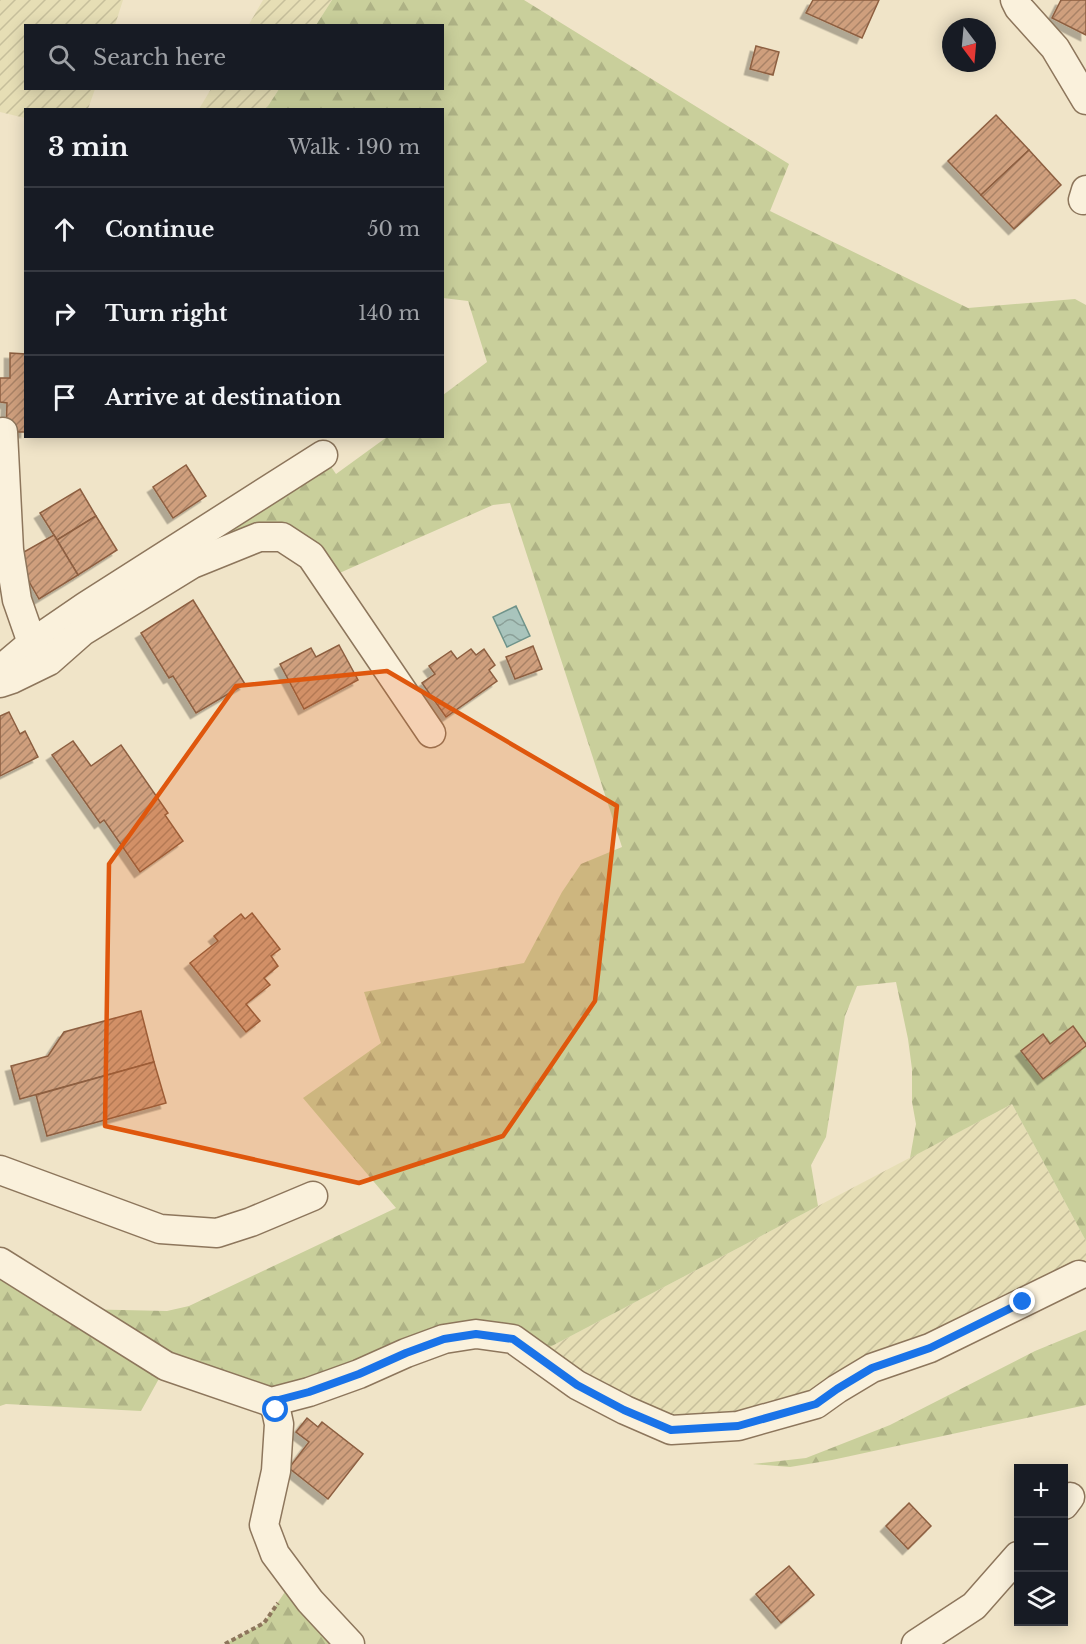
<!DOCTYPE html>
<html lang="en">
<head>
<meta charset="utf-8">
<style>
  body { margin:0; font-family:"Libre Baskerville",serif; background:#242831; color:#f1f3f6 }
  .controls { position:absolute; right:18px; bottom:18px; display:grid; overflow:hidden; border-radius:0px; box-shadow:0 3px 15px #0003 }
  .controls button { width:54px; height:54px; display:grid; place-items:center; padding:0; border:0; border-bottom:2px solid #363941; background:#171b24; color:#f1f3f6; font:30px sans-serif }
  .compass { position:absolute; left:942px; top:18px; width:54px; height:54px; border-radius:50%; background:#171b24; box-shadow:0 3px 15px #0003; rotate:164deg }
  .stop { position:absolute; width:18px; height:18px; margin:-14px; border:4px solid #1a73e8; border-radius:50%; background:#fff }
  .stop.end { background:#1a73e8; border-color:#fff; box-shadow:0 2px 6px #0008 }
  .list { margin:0; padding:0; list-style:none }
  h2 { display:flex; justify-content:space-between; align-items:center; height:78px; margin:0; padding:0 24px; font-size:26px }
  h2 small { font-size:20px; font-weight:400; color:#9ea1a6 }
  .list li { display:grid; grid-template-columns:39px 1fr auto; gap:18px; align-items:center; box-sizing:border-box; height:84px; padding:0 24px; border-top:2px solid #363941 }
  .list b { display:block; font-size:22px; white-space:nowrap }
  .list em { font-size:20px; font-style:normal; color:#9ea1a6 }
  .icon { flex:none; width:33px; height:33px; fill:none; stroke:currentColor; stroke-width:2; stroke-linecap:round; stroke-linejoin:round }
  .map { position:relative; flex:none; width:1086px; height:1644px; overflow:hidden }
  .search { position:absolute; background:#171b24; box-shadow:0 3px 15px #0003; left:24px; top:24px; width:420px; height:66px; display:flex; align-items:center; gap:15px; box-sizing:border-box; padding:0 21px; border-radius:0px; color:#9ea1a6; font-size:22px }
  .panel { position:absolute; background:#171b24; box-shadow:0 3px 15px #0003; left:24px; top:108px; width:420px; height:330px; border-radius:0px }
  .map>svg:first-child { display:block }
  .farmland { fill:url(#farmland-furrows) }
  .forest { fill:url(#forest-firs) }
  .water { fill:url(#water-waves); stroke:#6f938a; stroke-width:1.5 }
  .building { fill:url(#building-hatch); stroke:#8d5f41; stroke-width:1.5; filter:url(#shadow) }
  .lines { fill:none; stroke-linecap:round; stroke-linejoin:round }
  .minor-casing { stroke:#8d765c; stroke-width:31 }
  .path { stroke:#8d765c; stroke-width:4; stroke-dasharray:4.5 3; stroke-linecap:butt }
  .minor { stroke:#faf1dc; stroke-width:28 }
  .route { stroke:#1a73e8; stroke-width:8 }
  .marked { fill:#df570d; fill-opacity:0.2; stroke:#df570d; stroke-width:4.5; stroke-linejoin:round }
</style>
</head>
<body>
<div class="map">
<svg width="1086" height="1644" viewBox="0 0 1086 1644">
  <defs>
    <pattern id="farmland-furrows" width="10" height="10" patternUnits="userSpaceOnUse" patternTransform="scale(1.5)"><rect width="10" height="10" fill="#e6deb5"/><path d="M-1 1l2-2M0 10L10 0M9 11l2-2" fill="none" stroke="#c6bf9b"/></pattern>
    <pattern id="forest-firs" width="22" height="20" patternUnits="userSpaceOnUse" patternTransform="scale(1.5)"><rect width="22" height="20" fill="#c9cf9b"/><path d="M5 1l3.5 6h-7zM16 11l3.5 6h-7z" fill="#aeb285"/></pattern>
    <pattern id="water-waves" width="16" height="10" patternUnits="userSpaceOnUse" patternTransform="scale(1.5)"><rect width="16" height="10" fill="#a9c4bc"/><path d="M0 5q4-4 8 0t8 0" fill="none" stroke="#8ba098"/></pattern>
    <pattern id="building-hatch" width="6" height="6" patternUnits="userSpaceOnUse" patternTransform="scale(1.5)"><rect width="6" height="6" fill="#cf9f7d"/><path d="M-1 1l2-2M0 6l6-6M5 7l2-2" fill="none" stroke="#a98266"/></pattern>
    <filter id="shadow"><feDropShadow dx="-5.5" dy="5.5" stdDeviation="0" flood-color="#0004"/></filter>
  </defs>
  <rect width="100%" height="100%" fill="#f0e4c8"/>
  <!-- farmland -->
  <g class="farmland">
    <polygon points="0,0 123,0 115,25 26,26 26,88 95,89 88,109 26,110 25,118 0,112"/>
    <polygon points="263,0 332,0 316,25 248,26"/>
    <polygon points="211,89 211,88 279,89 266,109 199,109"/>
    <polygon points="1012,1104 1086,1241 1086,1271 837,1389 671,1430 543,1361 550,1347"/>
  </g>
  <!-- forest -->
  <g class="forest">
    <polygon points="332,0 524,0 789,164 770,211 968,308 1075,299 1086,305 1086,1241 1012,1104 910,1158 916,1124 912,1102 912,1069 908,1039 896,982 857,986 845,1016 826,1137 811,1165 818,1206 550,1347 543,1361 476,1334 271,1402 166,1366 141,1411 6,1404 0,1406 0,1262 77,1309 167,1311 189,1306 396,1208 303,1098 381,1043 364,992 524,963 562,892 581,864 622,847 510,503 493,505 326,579 282,537 186,542 323,455 336,474 387,437 442,436 443,395 487,362 468,301 443,298 442,110 266,109 279,89 442,88 442,26 316,25"/>
    <polygon points="1086,1330 1086,1405 832,1460 790,1467 753,1464 806,1458 890,1425 1035,1351"/>
    <polygon points="293,1580 350,1644 225,1644 264,1623"/>
  </g>
  <!-- water -->
  <polygon class="water" points="516,606 530,636 507,647 493,617"/>
  <!-- building -->
  <g class="building">
    <polygon points="813,0 879,0 862,38 806,13"/>
    <polygon points="1061,0 1086,0 1086,35 1052,18"/>
    <polygon points="756,46 779,52 773,75 750,69"/>
    <polygon points="996,115 1029,150 981,195 948,161"/>
    <polygon points="1029,150 1061,185 1014,229 981,195"/>
    <polygon points="10,353 26,354 26,432 6,432 7,403 0,402 0,378 10,378"/>
    <polygon points="186,465 206,496 173,518 153,487"/>
    <polygon points="80,489 96,516 57,540 40,513"/>
    <polygon points="96,516 117,550 78,575 57,540"/>
    <polygon points="54,535 78,575 39,599 15,557"/>
    <polygon points="193,600 245,684 196,713 173,676 169,678 141,633"/>
    <polygon points="339,645 358,680 304,709 280,664 311,648 316,657"/>
    <polygon points="533,646 542,669 515,679 506,657"/>
    <polygon points="471,649 476,655 484,649 495,665 489,670 497,681 446,717 422,683 435,674 429,666 451,651 457,659"/>
    <polygon points="9,712 20,734 25,731 38,757 0,776 0,716"/>
    <polygon points="73,741 91,766 121,745 168,813 165,815 183,841 140,872 104,820 100,823 52,755"/>
    <polygon points="252,913 280,949 271,956 278,966 264,978 270,985 246,1004 260,1021 246,1032 190,963 218,941 214,936 241,914 245,919"/>
    <polygon points="141,1011 154,1062 20,1099 11,1066 48,1056 64,1032"/>
    <polygon points="1073,1026 1086,1044 1086,1046 1043,1079 1021,1051 1043,1034 1050,1044"/>
    <polygon points="154,1062 166,1103 47,1136 36,1095"/>
    <polygon points="307,1418 318,1427 322,1422 363,1454 328,1499 289,1468 309,1442 296,1432"/>
    <polygon points="909,1503 931,1526 908,1549 886,1526"/>
    <polygon points="789,1566 814,1595 781,1623 756,1594"/>
  </g>
  <g class="lines">
    <!-- minor casing -->
    <g class="minor-casing">
      <g id="minor">
        <polyline points="1015,0 1019,8 1055,48 1086,100"/>
        <polyline points="1083,200 1086,190"/>
        <polyline points="3,432 9,550 17,600 32,643"/>
        <polyline points="0,670 32,643 86,606 323,455"/>
        <polyline points="0,683 12,679 49,661 83,631 192,564 259,537 282,537 311,556 431,733"/>
        <polyline points="0,1170 160,1229 217,1233 251,1222 313,1196"/>
        <polyline points="0,1262 166,1366 271,1402 309,1392 359,1374 406,1353 444,1339 476,1334 513,1339 577,1385 625,1410 671,1430 738,1426 816,1404 837,1389 872,1368 930,1348 1079,1275"/>
        <polyline points="271,1402 276,1410 279,1424 276,1471 264,1525 275,1554 310,1601 350,1644"/>
        <polyline points="1064,1505 1070,1497"/>
        <polyline points="916,1644 974,1606 1018,1556"/>
      </g>
    </g>
    <!-- path -->
    <polyline class="path" points="225,1644 264,1623 278,1603"/>
    <!-- minor -->
    <use href="#minor" class="minor"/>
  </g>
  <g class="lines">
    <!-- route -->
    <polyline class="route" points="276,1410 271,1402 309,1392 359,1374 406,1353 444,1339 476,1334 513,1339 577,1385 624,1410 671,1430 738,1426 816,1404 837,1389 872,1368 930,1348 1023,1302"/>
  </g>
  <!-- marked area -->
  <path class="marked" d="M 387,671 L 617,806 L 595,1001 L 503,1136 L 359,1183 L 105,1126 L 109,864 L 236,686 Z"/>
</svg>
<div class="controls">
<button>+</button>
<button>−</button>
<button><svg class="icon" aria-label="layers" viewBox="0 0 24 24"><path d="M12 4l9 5-9 5-9-5zM3 14l9 5 9-5"/></svg></button>
</div>
<svg class="compass" viewBox="-18 -18 36 36"><path d="M0-13l5 13h-10z" fill="#e53935"/><path d="M0 13l5-13h-10z" fill="#9ea1a6"/></svg>
<div class="stop" style="left:276px;top:1410px"></div>
<div class="stop end" style="left:1023px;top:1302px"></div>
<div class="search"><svg class="icon" aria-label="search" viewBox="0 0 24 24"><circle cx="10" cy="10" r="6"/><path d="M15 15l6 6"/></svg>Search here</div>
<section class="panel">
<h2>3 min<small>Walk · 190 m</small></h2>
<ul class="list">
<li><svg class="icon" aria-label="ahead" viewBox="0 0 24 24"><path d="M12 20V5M6 11l6-6 6 6"/></svg><div><b>Continue</b></div><em>50 m</em></li>
<li><svg class="icon" aria-label="right" viewBox="0 0 24 24"><path d="M7 20v-9h11M14 6l5 5-5 5"/></svg><div><b>Turn right</b></div><em>140 m</em></li>
<li><svg class="icon" aria-label="arrive" viewBox="0 0 24 24"><path d="M6 21V4h12l-3 4 3 4H6"/></svg><div><b>Arrive at destination</b></div></li>
</ul>
</section>
</div>
</body>
</html>
